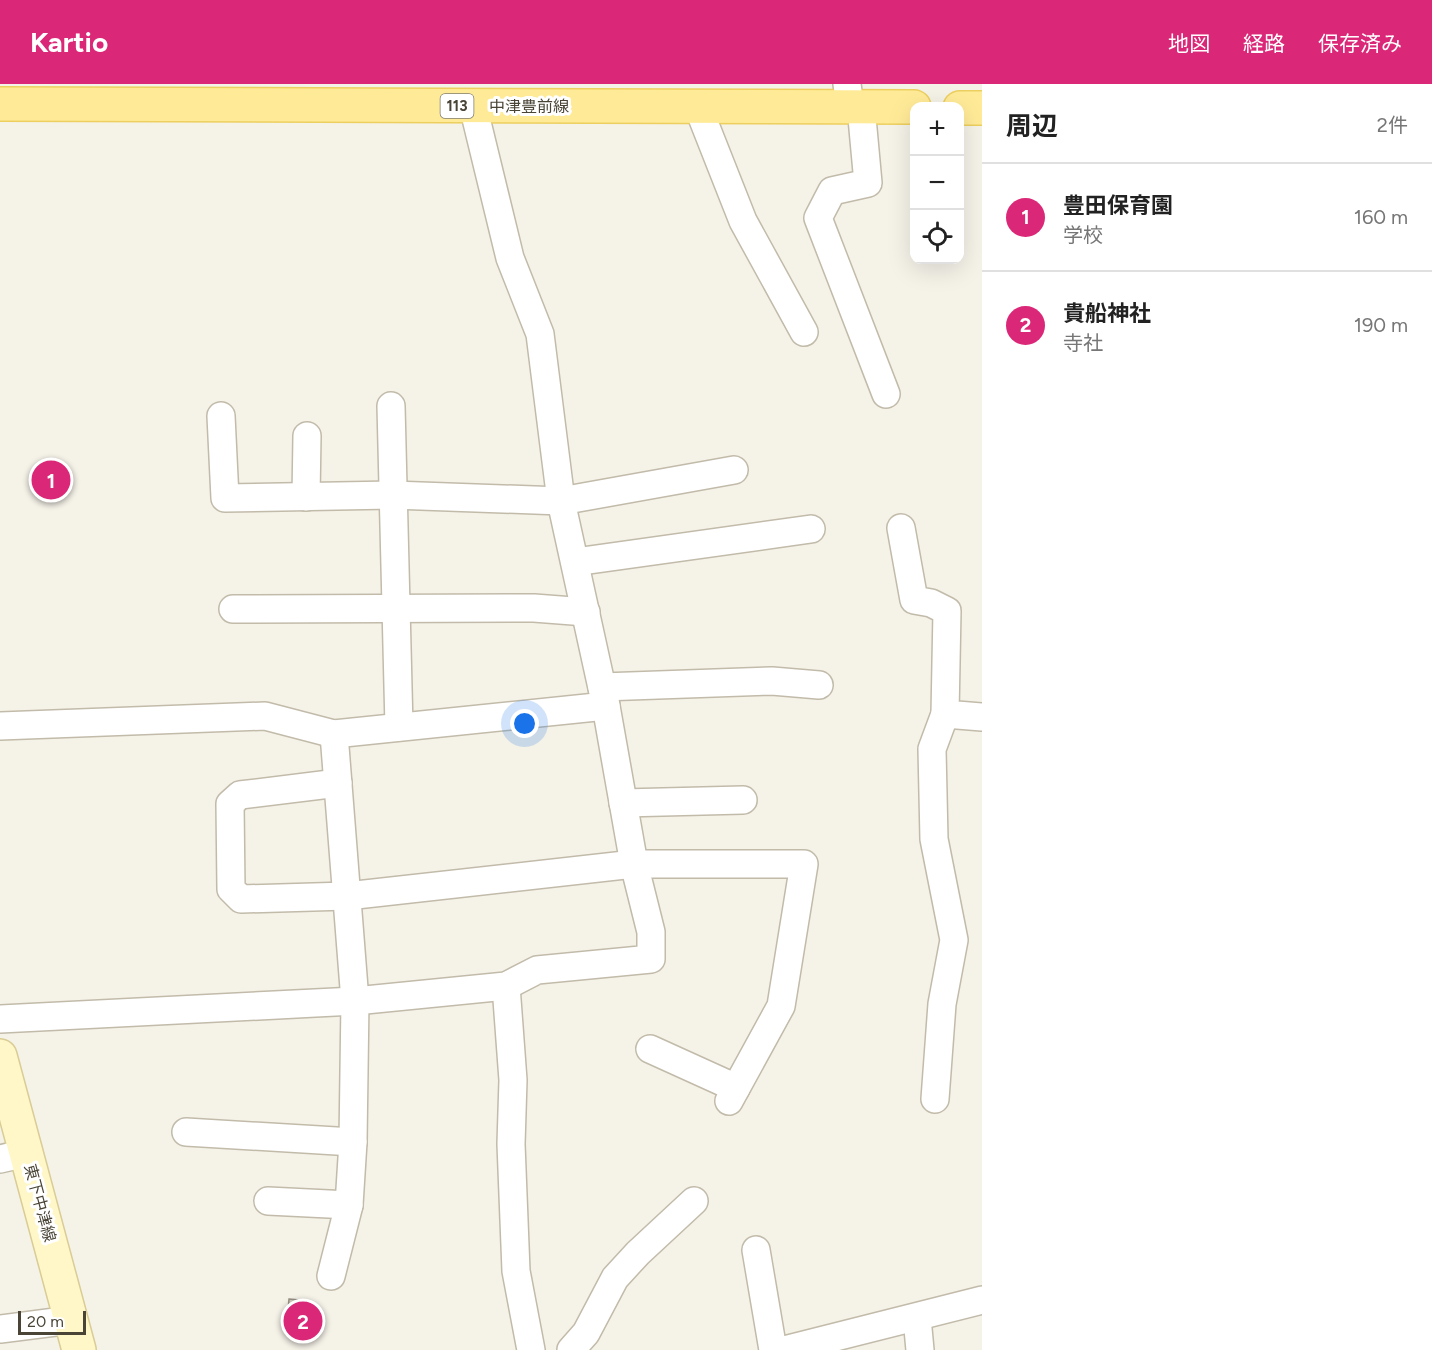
<!DOCTYPE html>
<html lang="ja">
<head>
<meta charset="utf-8">
<style>
  body { margin:0; font-family:Figtree,"Noto Sans JP",sans-serif; background:#f2f2f2; color:#222 }
  .controls { position:absolute; right:18px; top:18px; display:grid; overflow:hidden; border-radius:12px; box-shadow:0 6px 24px #0002 }
  .controls button { width:54px; height:54px; display:grid; place-items:center; padding:0; border:0; border-bottom:2px solid #e0e0e0; background:#fff; color:#222; font:30px sans-serif }
  .scale { position:absolute; left:18px; bottom:15px; width:68px; box-sizing:border-box; padding-left:6px; border:3px solid #494436; border-top:0; font-size:16px; line-height:21px; white-space:nowrap; color:#494436; -webkit-text-stroke:4px #fff; paint-order:stroke }
  .you { position:absolute; left:525px; top:640px; width:21px; height:21px; margin:-15px; border:4px solid #fff; border-radius:50%; background:#1a73e8; box-shadow:0 0 0 9px #1a73e833 }
  .badge { display:grid; place-items:center; width:39px; height:39px; border-radius:50%; background:#db2777; color:#fff; font-size:20px; font-weight:700 }
  .pin { position:absolute; translate:-50% -50%; border:3px solid #fff; box-shadow:0 2px 6px #0006 }
  .list { margin:0; padding:0; list-style:none }
  h2 { display:flex; justify-content:space-between; align-items:center; height:78px; margin:0; padding:0 24px; font-size:26px }
  h2 small { font-size:20px; font-weight:400; color:#767676 }
  .list li { display:grid; grid-template-columns:39px 1fr auto; gap:18px; align-items:center; box-sizing:border-box; height:108px; padding:0 24px; border-top:2px solid #e0e0e0 }
  .list b { display:block; font-size:22px; white-space:nowrap }
  .list p { margin:0; font-size:20px; white-space:nowrap; color:#767676 }
  .list em { font-size:20px; font-style:normal; color:#767676 }
  .icon { flex:none; width:33px; height:33px; fill:none; stroke:currentColor; stroke-width:2; stroke-linecap:round; stroke-linejoin:round }
  .map { position:relative; flex:none; width:982px; height:1266px; overflow:hidden }
  header { display:flex; align-items:center; gap:36px; box-sizing:border-box; height:84px; padding:0 30px; background:#db2777; color:#fff }
  header strong { font-size:28px }
  nav { display:flex; gap:33px; margin-inline-start:auto; font-size:21px }
  main { display:flex }
  aside { flex:1; background:#fff }
  .map>svg:first-child { display:block }
  .lines { fill:none; stroke-linecap:round; stroke-linejoin:round }
  .minor-casing { stroke:#c2bbaa; stroke-width:30 }
  .secondary-casing { stroke:#d9cc95; stroke-width:36 }
  .primary-casing { stroke:#edcf5f; stroke-width:36 }
  .minor { stroke:#fff; stroke-width:27 }
  .secondary { stroke:#fff7c8; stroke-width:33 }
  .primary { stroke:#ffeb97; stroke-width:33 }
  .wall { fill:#bab3a3 }
  .building { fill:#d8d0bd; stroke:#979284; stroke-width:1.5 }
  .labels { text-anchor:middle; dominant-baseline:central; stroke-width:6; stroke-linejoin:round; paint-order:stroke }
  .shield { fill:#fff; stroke:#807c72; stroke-width:1.5 }
  .shield-label { font-size:15px; font-weight:bold; fill:#494436 }
  .street-label { font-size:16px; fill:#494436; stroke:#fff }
</style>
</head>
<body>
<header>
<strong>Kartio</strong>
<nav><a>地図</a><a>経路</a><a>保存済み</a></nav>
</header>
<main>
<div class="map">
<svg width="982" height="1266" viewBox="0 0 982 1266">
  <rect width="100%" height="100%" fill="#f5f2e8"/>
  <g class="lines">
    <!-- minor casing -->
    <g class="minor-casing">
      <g id="minor">
        <polyline points="847,0 850,23"/>
        <polyline points="698,23 743,137 804,248"/>
        <polyline points="861,23 868,99 832,107 818,134 886,310"/>
        <polyline points="391,322 399,643"/>
        <polyline points="221,332 225,414 393,411 561,417 734,386"/>
        <polyline points="306,413 307,352"/>
        <polyline points="901,444 914,516 931,519 947,527 945,630 982,633"/>
        <polyline points="575,478 811,445"/>
        <polyline points="233,525 534,524 586,528"/>
        <polyline points="602,603 772,597 819,601"/>
        <polyline points="0,642 265,632 334,650 606,622"/>
        <polyline points="338,699 240,711 230,720 231,805 241,815 347,812 634,780 804,780 781,922 729,1017"/>
        <polyline points="623,719 743,716"/>
        <polyline points="506,902 513,996 511,1060 516,1187 531,1266"/>
        <polyline points="0,935 355,917 506,902 537,886 651,875 651,848 634,780 606,622 561,417 540,250 510,174 473,22"/>
        <polyline points="650,965 736,1004"/>
        <polyline points="935,1015 942,920 954,856 934,755 932,665 945,630"/>
        <polyline points="186,1048 353,1058"/>
        <polyline points="0,1075 26,1069"/>
        <polyline points="268,1117 349,1121"/>
        <polyline points="756,1166 773,1266"/>
        <polyline points="331,1192 349,1121 353,1058 355,917 334,650"/>
        <polyline points="917,1234 920,1266"/>
        <polyline points="0,1245 71,1236"/>
        <polyline points="571,1266 586,1249 615,1194 638,1169 694,1117"/>
        <polyline points="784,1266 982,1216"/>
      </g>
    </g>
    <!-- secondary casing -->
    <g class="secondary-casing">
      <polyline id="secondary" points="0,972 79,1266"/>
    </g>
    <!-- primary casing -->
    <g class="primary-casing">
      <g id="primary">
        <polyline points="0,20 914,23"/>
        <polyline points="960,24 982,24"/>
      </g>
    </g>
    <!-- minor -->
    <use href="#minor" class="minor"/>
    <!-- secondary -->
    <use href="#secondary" class="secondary"/>
    <!-- primary -->
    <use href="#primary" class="primary"/>
  </g>
  <!-- wall -->
  <polygon class="wall" points="310,1222 308,1244 287,1242 287,1237"/>
  <!-- building -->
  <polygon class="building" points="289,1215 310,1217 308,1239 287,1237"/>
  <g class="labels">
    <!-- shield labels -->
    <rect class="shield" x="440.5" y="10" width="33" height="24" rx="4.5"/>
    <g class="shield-label">
      <text x="457" y="22">113</text>
    </g>
    <!-- street labels -->
    <g class="street-label">
      <text x="529" y="22">中津豊前線</text>
      <text transform="translate(40 1119) rotate(75)">東下中津線</text>
    </g>
  </g>
</svg>
<div class="controls">
<button>+</button>
<button>−</button>
<button><svg class="icon" aria-label="locate" viewBox="0 0 24 24"><circle cx="12" cy="12" r="6"/><path d="M12 2v4M12 18v4M2 12h4M18 12h4"/></svg></button>
</div>
<div class="scale">20 m</div>
<div class="you"></div>
<div class="pin badge" style="left:51px;top:396px">1</div>
<div class="pin badge" style="left:303px;top:1237px">2</div>
</div>
<aside>
<h2>周辺<small>2件</small></h2>
<ul class="list">
<li><span class="badge">1</span><div><b>豊田保育園</b><p>学校</p></div><em>160 m</em></li>
<li><span class="badge">2</span><div><b>貴船神社</b><p>寺社</p></div><em>190 m</em></li>
</ul>
</aside>
</main>
</body>
</html>
